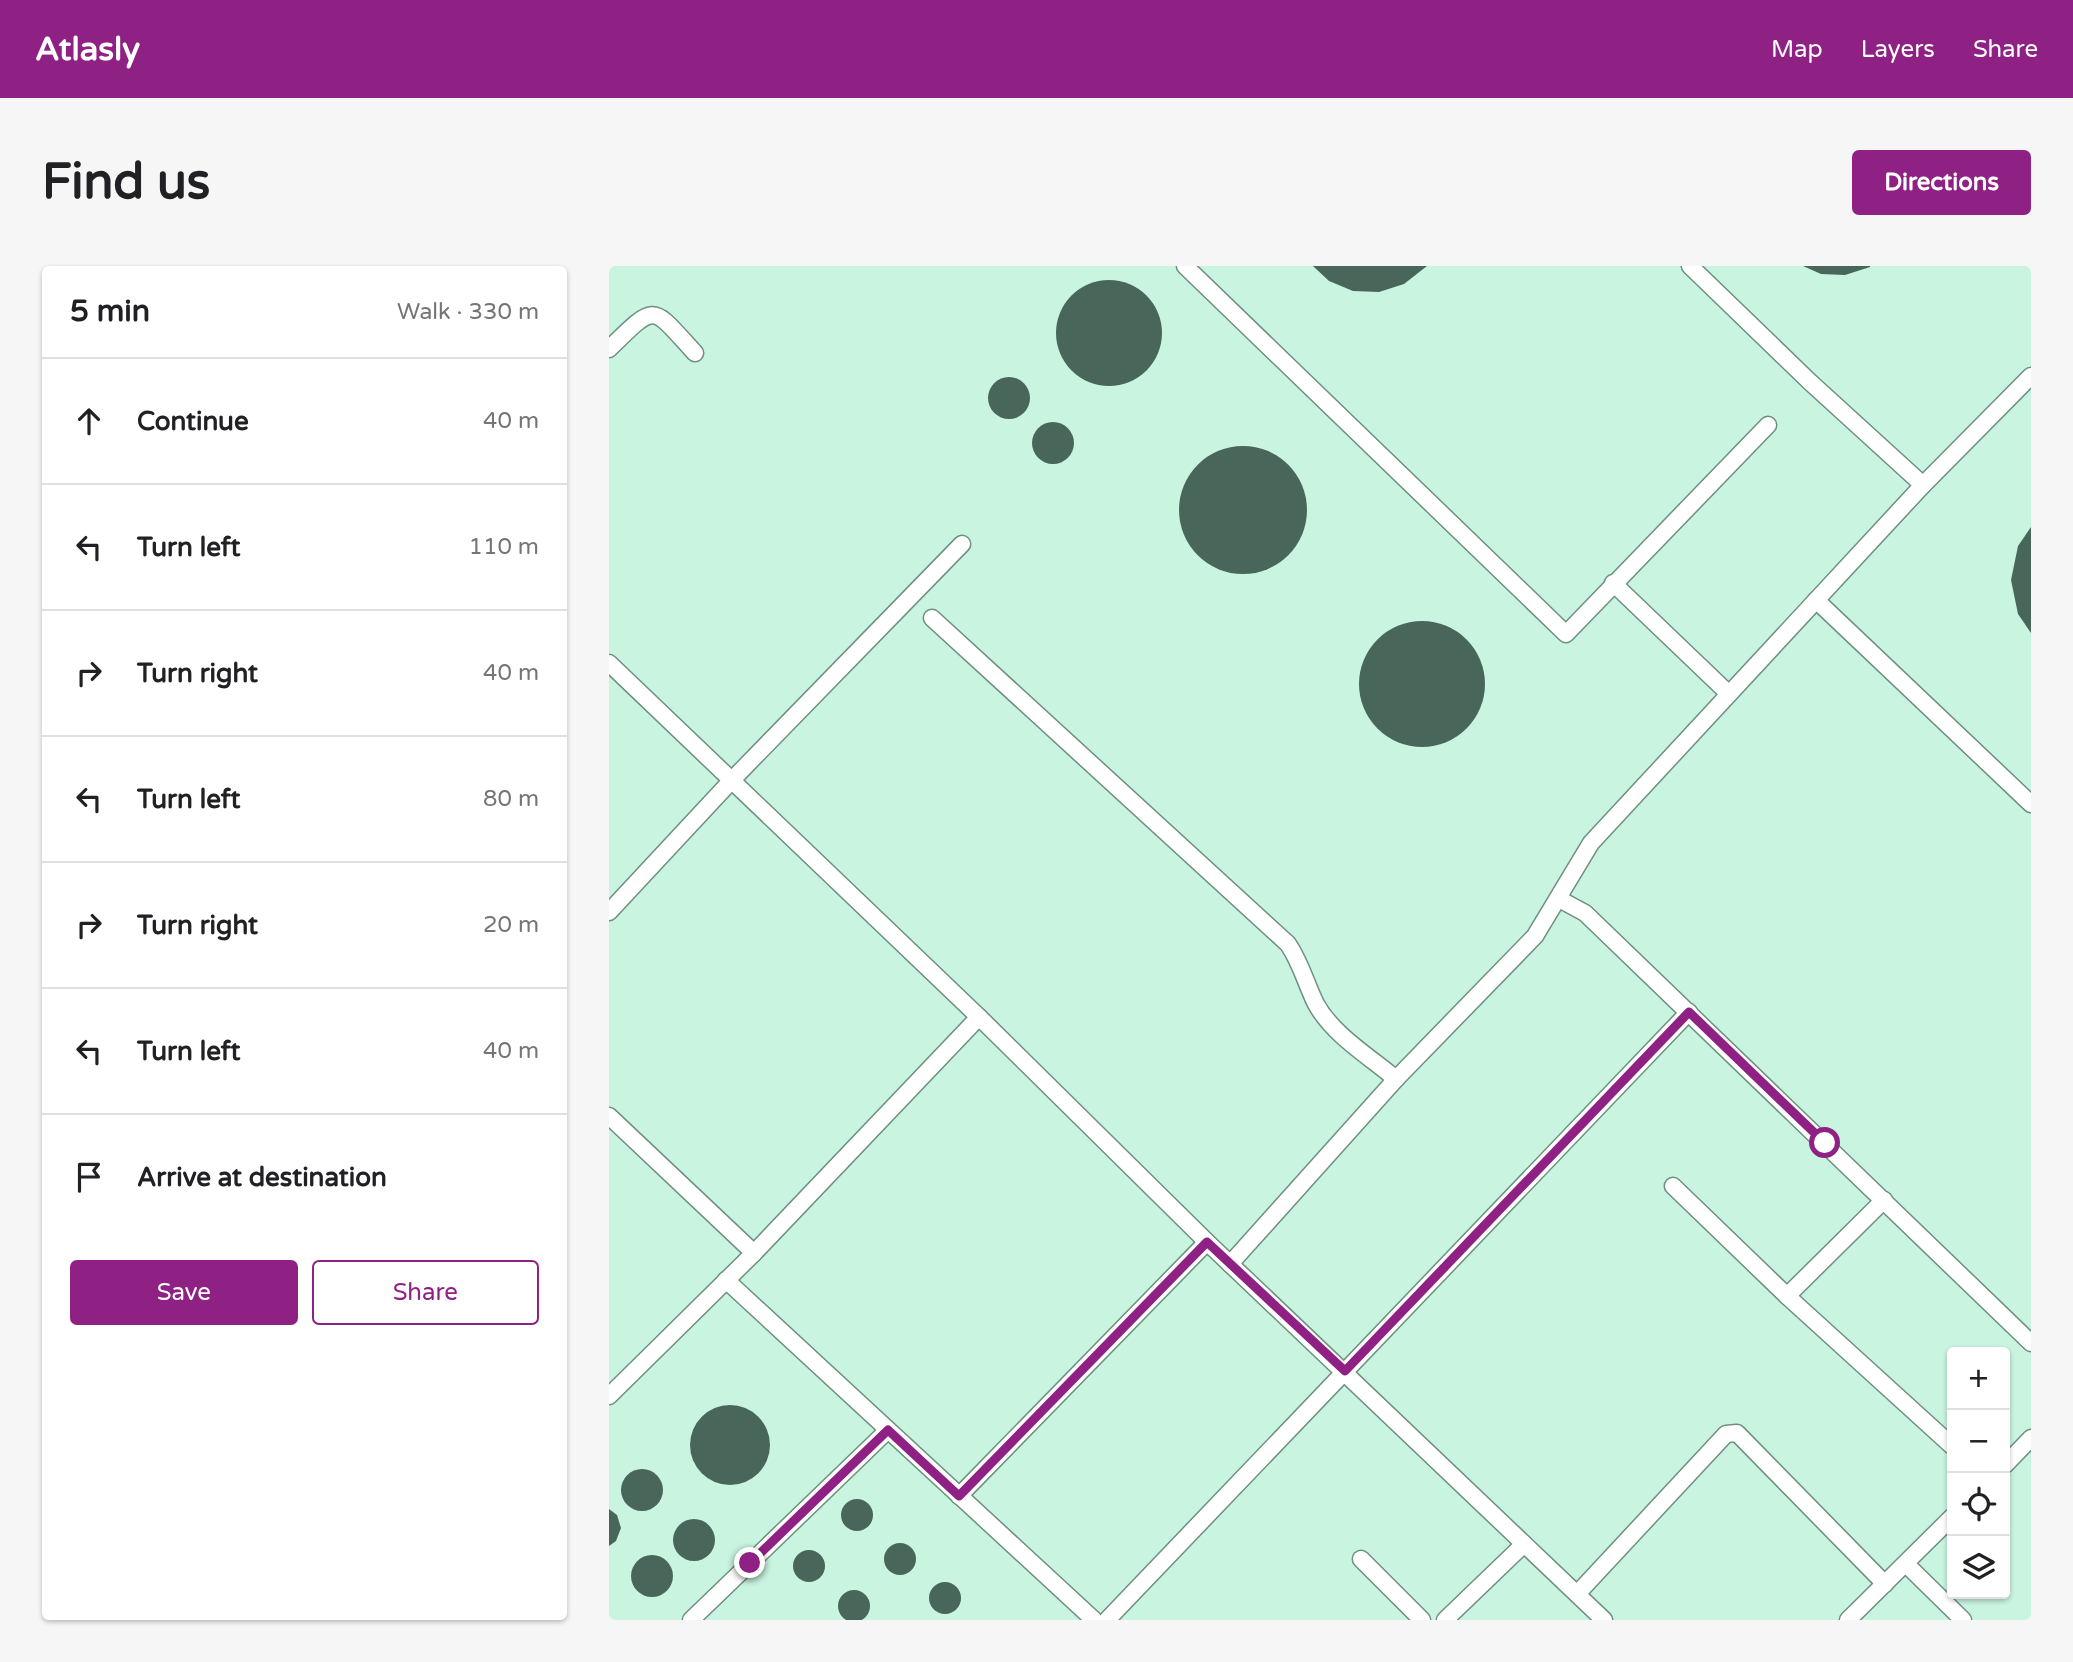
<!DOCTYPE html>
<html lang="en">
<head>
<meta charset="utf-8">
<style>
  body { margin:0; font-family:"Varela Round",sans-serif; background:#f6f6f6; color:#202124 }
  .controls { position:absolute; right:21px; bottom:21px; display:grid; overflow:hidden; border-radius:7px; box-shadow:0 2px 5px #0004 }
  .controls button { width:63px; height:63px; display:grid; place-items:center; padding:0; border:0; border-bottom:2px solid #e0e0e0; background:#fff; color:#202124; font:35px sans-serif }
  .stop { position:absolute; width:21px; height:21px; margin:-16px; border:5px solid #8e2183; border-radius:50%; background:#fff }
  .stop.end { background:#8e2183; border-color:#fff; box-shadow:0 2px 7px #0008 }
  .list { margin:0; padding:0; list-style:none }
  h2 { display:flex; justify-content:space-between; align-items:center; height:91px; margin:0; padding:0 28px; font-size:30px }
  h2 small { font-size:23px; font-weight:400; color:#757577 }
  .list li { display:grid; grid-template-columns:46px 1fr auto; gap:21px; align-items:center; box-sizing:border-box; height:126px; padding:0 28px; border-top:2px solid #e0e0e0 }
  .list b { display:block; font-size:26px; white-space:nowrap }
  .list em { font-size:23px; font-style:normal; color:#757577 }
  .actions { display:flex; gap:14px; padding:21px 28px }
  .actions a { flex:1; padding:16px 0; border:2px solid #8e2183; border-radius:7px; text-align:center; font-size:24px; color:#8e2183 }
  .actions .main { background:#8e2183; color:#fff }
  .icon { flex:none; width:38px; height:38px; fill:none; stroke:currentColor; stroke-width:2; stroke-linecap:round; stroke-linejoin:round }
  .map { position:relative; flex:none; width:1422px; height:1354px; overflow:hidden; border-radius:7px }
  header { display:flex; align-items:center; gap:42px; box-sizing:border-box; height:98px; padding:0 35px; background:#8e2183; color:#fff }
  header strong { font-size:33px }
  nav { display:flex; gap:38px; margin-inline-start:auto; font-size:24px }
  .intro { display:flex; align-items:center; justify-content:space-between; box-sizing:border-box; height:168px; padding:0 42px }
  h1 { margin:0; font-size:49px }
  .button { padding:18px 32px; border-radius:7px; background:#8e2183; color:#fff; font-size:24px; font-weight:700 }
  main { display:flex; gap:42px; padding:0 42px }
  aside { flex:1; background:#fff; border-radius:7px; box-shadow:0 2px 5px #0004 }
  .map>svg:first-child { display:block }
  .built { fill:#c8f4e0; fill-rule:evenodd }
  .building { fill:#48675a }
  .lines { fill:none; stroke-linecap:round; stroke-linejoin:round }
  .service-casing { stroke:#6f8f81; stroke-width:19 }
  .service { stroke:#fff; stroke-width:16 }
  .route { stroke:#8e2183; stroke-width:9 }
</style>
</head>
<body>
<header>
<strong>Atlasly</strong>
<nav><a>Map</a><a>Layers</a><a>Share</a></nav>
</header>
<div class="intro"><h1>Find us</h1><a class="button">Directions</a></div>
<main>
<aside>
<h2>5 min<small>Walk · 330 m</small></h2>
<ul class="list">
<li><svg class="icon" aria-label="ahead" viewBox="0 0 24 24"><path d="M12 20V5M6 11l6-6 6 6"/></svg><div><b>Continue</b></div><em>40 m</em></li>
<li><svg class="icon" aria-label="left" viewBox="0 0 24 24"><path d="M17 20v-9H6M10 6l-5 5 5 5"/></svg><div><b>Turn left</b></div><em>110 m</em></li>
<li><svg class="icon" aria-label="right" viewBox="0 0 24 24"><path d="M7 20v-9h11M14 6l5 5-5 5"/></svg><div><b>Turn right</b></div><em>40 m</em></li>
<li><svg class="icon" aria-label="left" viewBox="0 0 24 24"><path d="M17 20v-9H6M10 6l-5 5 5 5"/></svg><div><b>Turn left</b></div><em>80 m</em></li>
<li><svg class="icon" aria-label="right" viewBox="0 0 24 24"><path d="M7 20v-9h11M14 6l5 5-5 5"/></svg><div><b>Turn right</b></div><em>20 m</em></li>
<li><svg class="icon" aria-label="left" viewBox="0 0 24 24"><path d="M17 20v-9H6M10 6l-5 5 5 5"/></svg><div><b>Turn left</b></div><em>40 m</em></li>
<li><svg class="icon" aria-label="arrive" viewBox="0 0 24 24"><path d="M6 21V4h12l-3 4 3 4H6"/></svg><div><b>Arrive at destination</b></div></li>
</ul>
<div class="actions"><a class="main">Save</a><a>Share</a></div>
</aside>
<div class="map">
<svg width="1422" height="1354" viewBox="0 0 1422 1354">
  <rect width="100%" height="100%" fill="#dbfeee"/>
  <!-- built -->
  <path class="built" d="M 0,0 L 1422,0 L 1422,1354 L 0,1354 ZM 1343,1086 L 1396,1086 L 1396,1328 L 1343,1328 Z"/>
  <!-- building -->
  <g class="building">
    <polygon points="704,0 818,0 795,18 770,26 744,25 720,15"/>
    <polygon points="1194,0 1261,0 1261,1 1236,9 1212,8"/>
    <circle cx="500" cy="67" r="53"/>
    <circle cx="400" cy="132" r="21"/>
    <circle cx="444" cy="177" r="21"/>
    <circle cx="634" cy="244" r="64"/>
    <polygon points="1422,261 1422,367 1409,348 1402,314 1409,280"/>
    <circle cx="813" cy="418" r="63"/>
    <circle cx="121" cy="1179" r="40"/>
    <circle cx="33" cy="1224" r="21"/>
    <circle cx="248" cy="1249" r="16"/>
    <polygon points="0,1243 8,1249 12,1262 7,1275 0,1280"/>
    <circle cx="85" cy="1274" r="21"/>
    <circle cx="291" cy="1293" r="16"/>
    <circle cx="200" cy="1300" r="16"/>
    <circle cx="43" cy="1310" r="21"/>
    <circle cx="336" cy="1332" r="16"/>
    <circle cx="245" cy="1340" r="16"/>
  </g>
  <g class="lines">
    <!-- service casing -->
    <g class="service-casing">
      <g id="service">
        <polyline points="576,0 957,368 1159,159"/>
        <polyline points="1081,0 1201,116 1314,219"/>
        <path d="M 0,83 C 48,36 42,39 86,87"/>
        <polyline points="1004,317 1120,428"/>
        <polyline points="1207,334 1422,538"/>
        <path d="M 323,352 L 679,678 C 692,697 697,718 707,738 C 724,769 761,791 787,813"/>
        <polyline points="0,397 370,751 598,976 995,1354"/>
        <polyline points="950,633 976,647 1422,1077"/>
        <polyline points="0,646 122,515 353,278"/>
        <polyline points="0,850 145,987"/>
        <polyline points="1064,920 1178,1030 1343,1180"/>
        <polyline points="621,998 787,813 926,670 982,577 1314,219 1422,110"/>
        <polyline points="117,1014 485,1354"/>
        <polyline points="1178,1030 1275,934"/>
        <polyline points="0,1130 145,987 370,751"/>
        <polyline points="1396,1199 1422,1172"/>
        <polyline points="350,1230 598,976"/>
        <polyline points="752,1293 813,1354"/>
        <polyline points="1297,1298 1354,1354"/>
        <polyline points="968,1328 1117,1168 1128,1167 1276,1318"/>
        <polyline points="82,1354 279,1164"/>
        <polyline points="498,1354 1080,746"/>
        <polyline points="836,1354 915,1278"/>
        <polyline points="1239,1354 1343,1251"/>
      </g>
    </g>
    <!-- service -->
    <use href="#service" class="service"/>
  </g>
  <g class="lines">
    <!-- route -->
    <polyline class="route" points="141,1297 279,1164 350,1230 598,976 736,1105 1080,746 1216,877"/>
  </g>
</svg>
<div class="controls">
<button>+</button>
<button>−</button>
<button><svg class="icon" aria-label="locate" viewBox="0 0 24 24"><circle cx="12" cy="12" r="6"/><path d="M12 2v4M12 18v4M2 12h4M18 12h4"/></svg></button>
<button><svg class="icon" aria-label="layers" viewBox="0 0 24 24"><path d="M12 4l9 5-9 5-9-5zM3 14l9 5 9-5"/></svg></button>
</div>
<div class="stop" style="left:1216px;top:877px"></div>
<div class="stop end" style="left:141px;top:1297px"></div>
</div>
</main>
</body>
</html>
